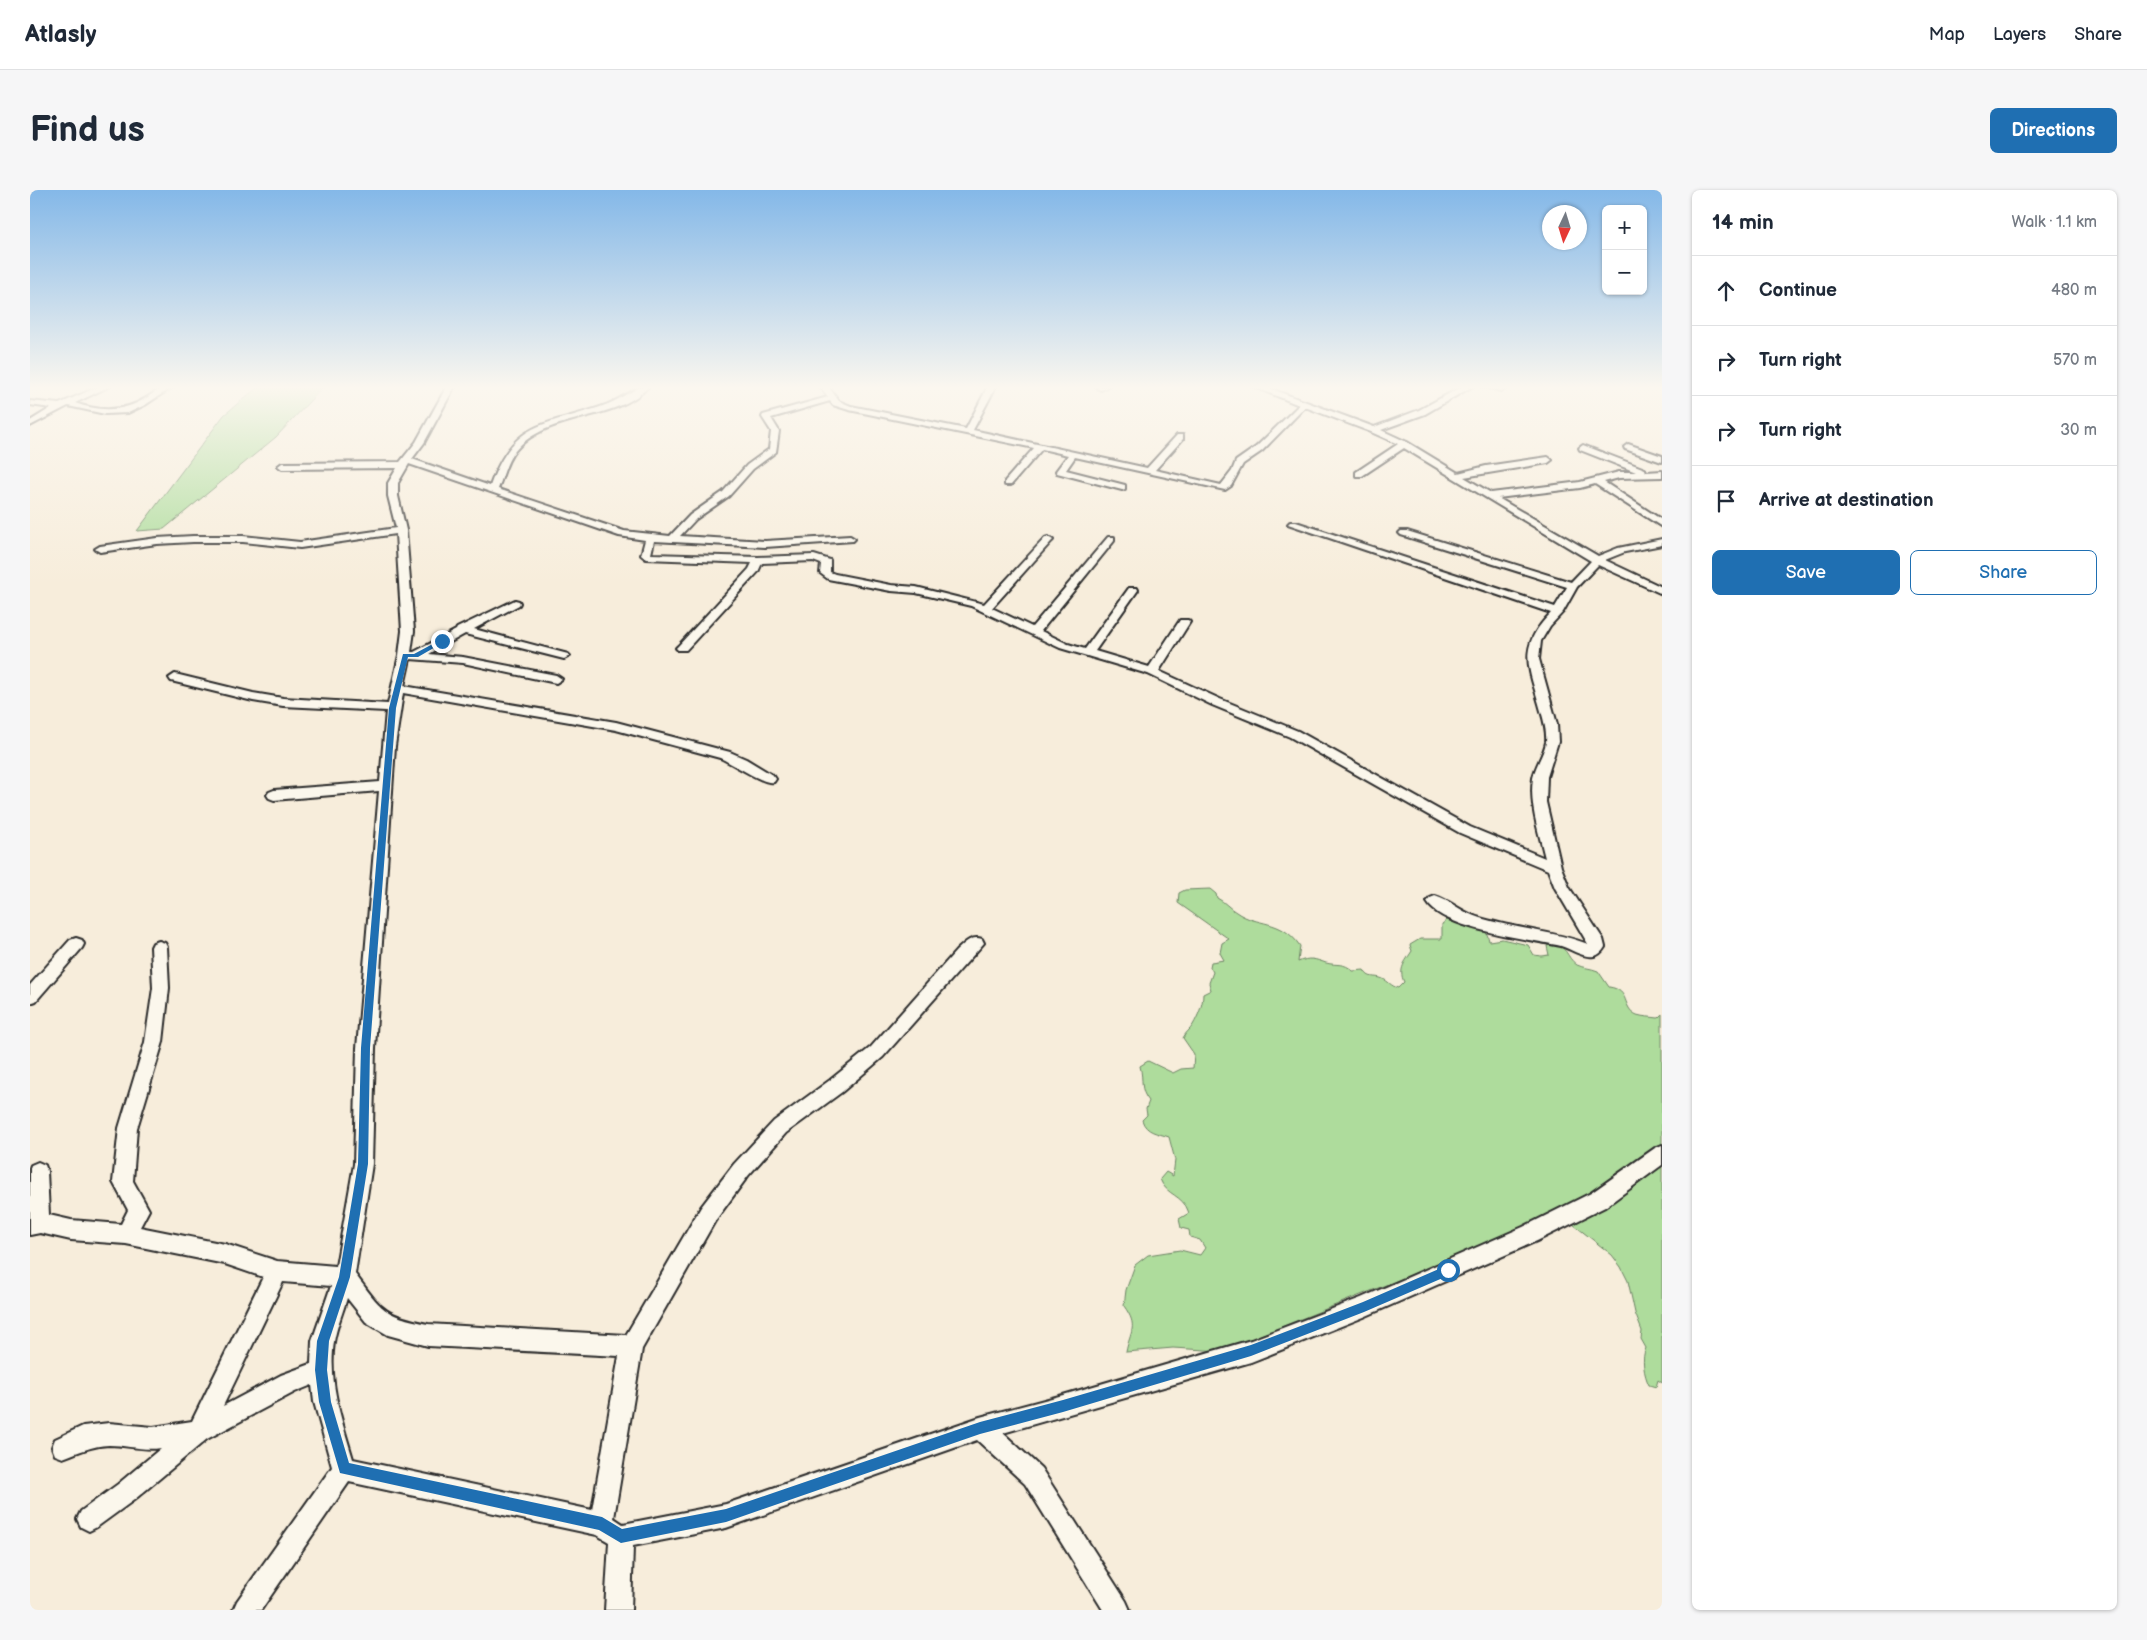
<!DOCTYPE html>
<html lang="en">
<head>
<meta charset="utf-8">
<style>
  body { margin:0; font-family:"Balsamiq Sans",sans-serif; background:#f6f6f7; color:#1f2937 }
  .controls { position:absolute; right:15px; top:15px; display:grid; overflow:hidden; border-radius:8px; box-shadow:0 1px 4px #0004 }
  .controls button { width:45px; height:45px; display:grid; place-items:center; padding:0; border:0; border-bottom:1px solid #e0e1e3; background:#fff; color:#1f2937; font:25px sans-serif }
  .compass { position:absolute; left:1512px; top:15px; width:45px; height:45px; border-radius:50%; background:#fff; box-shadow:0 1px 4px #0004; rotate:184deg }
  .stop { position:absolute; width:15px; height:15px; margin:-11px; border:4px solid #1f6fb2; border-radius:50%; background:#fff }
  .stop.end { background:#1f6fb2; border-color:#fff; box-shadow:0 1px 5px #0008 }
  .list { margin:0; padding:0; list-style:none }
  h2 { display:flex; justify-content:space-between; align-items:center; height:65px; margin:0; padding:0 20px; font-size:21px }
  h2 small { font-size:16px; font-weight:400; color:#747a83 }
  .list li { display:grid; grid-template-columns:32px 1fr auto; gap:15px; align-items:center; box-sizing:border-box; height:70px; padding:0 20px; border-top:1px solid #e0e1e3 }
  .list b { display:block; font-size:19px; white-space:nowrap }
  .list em { font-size:16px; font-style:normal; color:#747a83 }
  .actions { display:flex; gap:10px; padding:15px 20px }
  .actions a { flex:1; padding:11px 0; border:1px solid #1f6fb2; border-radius:8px; text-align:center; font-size:18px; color:#1f6fb2 }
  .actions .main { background:#1f6fb2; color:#fff }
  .icon { flex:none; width:28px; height:28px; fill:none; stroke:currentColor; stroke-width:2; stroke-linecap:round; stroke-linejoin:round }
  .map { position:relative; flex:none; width:1632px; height:1420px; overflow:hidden; border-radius:8px }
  header { display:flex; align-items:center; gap:30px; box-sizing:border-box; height:70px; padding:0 25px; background:#fff; border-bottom:1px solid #e0e1e3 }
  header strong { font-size:24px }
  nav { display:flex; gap:28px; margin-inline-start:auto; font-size:18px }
  .intro { display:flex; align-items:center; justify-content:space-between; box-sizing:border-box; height:120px; padding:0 30px }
  h1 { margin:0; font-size:35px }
  .button { padding:12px 22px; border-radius:8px; background:#1f6fb2; color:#fff; font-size:18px; font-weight:700 }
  main { display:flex; gap:30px; padding:0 30px }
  aside { flex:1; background:#fff; border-radius:8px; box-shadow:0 1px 4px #0004 }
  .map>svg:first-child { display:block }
  .green { fill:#aedc9c; stroke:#6c8464 }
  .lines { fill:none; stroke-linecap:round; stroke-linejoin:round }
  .minor-casing { stroke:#2b2b2b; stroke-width:4 }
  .minor { fill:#fbf7ec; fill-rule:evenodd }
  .route { fill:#1f6fb2 }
</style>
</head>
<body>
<header>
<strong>Atlasly</strong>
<nav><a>Map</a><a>Layers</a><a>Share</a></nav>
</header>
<div class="intro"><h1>Find us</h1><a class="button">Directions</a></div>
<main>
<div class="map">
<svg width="1632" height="1420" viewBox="0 0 1632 1420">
  <rect width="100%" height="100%" fill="#f7eddb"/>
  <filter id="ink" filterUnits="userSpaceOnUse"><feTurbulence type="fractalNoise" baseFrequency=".02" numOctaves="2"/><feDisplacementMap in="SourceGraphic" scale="10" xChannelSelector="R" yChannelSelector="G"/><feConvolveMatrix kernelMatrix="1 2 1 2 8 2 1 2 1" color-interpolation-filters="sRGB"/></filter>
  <g filter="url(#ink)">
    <!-- green -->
    <g class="green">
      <polygon points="229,196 294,196 246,247 134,339 107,341 194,225"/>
      <path d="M 1180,699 L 1186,704 L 1187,708 C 1195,712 1199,718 1206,722 C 1227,737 1251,728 1270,756 L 1268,772 C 1279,767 1285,769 1296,773 C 1307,776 1314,772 1323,781 L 1334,780 C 1339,790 1345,785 1353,789 C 1358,791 1361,796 1368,798 L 1374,792 C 1368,779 1375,772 1382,761 L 1380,755 L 1390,749 L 1412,749 L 1412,734 L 1421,727 C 1437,731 1456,732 1459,751 L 1472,749 L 1498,755 L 1504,765 L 1511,766 L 1519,765 L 1517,756 L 1522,753 C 1540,759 1535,766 1547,775 C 1553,778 1561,778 1568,781 L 1579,797 C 1601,800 1591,818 1607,825 C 1613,827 1622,827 1628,828 L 1632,824 L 1632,1193 L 1628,1190 L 1626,1197 L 1619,1195 C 1614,1185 1611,1168 1616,1158 L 1611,1149 L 1612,1141 L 1605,1123 L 1598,1091 L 1591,1077 L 1582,1065 L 1534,1027 L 1522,1022 L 1448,1058 L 1191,1161 L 1143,1158 L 1096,1162 C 1100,1141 1109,1137 1094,1116 L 1096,1100 L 1105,1075 L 1118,1065 L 1150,1060 L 1170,1065 L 1175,1058 L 1170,1050 L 1160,1047 L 1159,1040 L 1151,1038 L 1149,1029 L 1159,1023 C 1153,1004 1136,1006 1130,989 L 1136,982 L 1143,986 L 1145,970 L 1139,947 C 1128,943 1116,943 1112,930 L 1117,925 L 1116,919 L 1119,911 C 1109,899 1114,891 1110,876 L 1118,871 L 1143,883 L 1151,879 L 1163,878 L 1164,864 L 1153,848 C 1156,842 1160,840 1163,835 C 1168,826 1173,815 1173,804 L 1181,800 L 1179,793 L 1183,782 L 1180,777 L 1181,772 L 1194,770 L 1190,763 L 1192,753 L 1199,749 L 1148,713 L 1149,703 L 1155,700 Z"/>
    </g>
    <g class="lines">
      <!-- minor casing -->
      <g class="minor-casing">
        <g id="minor">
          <path d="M 70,196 L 80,196 L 45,213 C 70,222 94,222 116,208 C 126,202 132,196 144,196 L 115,215 L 98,223 L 75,224 L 38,216 L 0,236 L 0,231 L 21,218 L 0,215 L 0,211 L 29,214 Z"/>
          <path d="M 417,196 L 425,196 L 394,253 L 382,269 L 460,296 C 485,226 518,237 578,214 C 592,209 605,196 619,196 C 584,234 519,221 485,261 C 476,271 473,287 468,299 L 594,341 L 640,346 L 660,325 L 693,302 L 717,275 L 739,259 L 741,241 L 732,227 L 733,225 L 798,207 L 790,196 L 798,196 L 809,211 L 821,216 L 936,239 L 956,200 L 956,196 L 964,196 L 964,200 L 943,240 L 1117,278 L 1147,245 L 1153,245 L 1153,249 L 1125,280 L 1191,295 L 1202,281 L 1206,271 L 1226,257 L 1269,215 L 1222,196 L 1233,196 L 1344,237 L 1389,220 L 1433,196 L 1443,196 L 1395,224 L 1351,240 L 1377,252 L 1428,283 L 1456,276 L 1518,267 L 1522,270 L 1518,273 L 1434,287 L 1461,303 L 1550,292 L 1589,282 L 1606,282 L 1550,260 L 1549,258 L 1553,255 L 1615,279 L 1616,282 L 1632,281 L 1632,287 L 1589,288 L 1574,292 L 1632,330 L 1632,337 L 1565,294 L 1550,298 L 1468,308 L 1568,366 L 1588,358 L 1632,349 L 1632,355 L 1595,362 L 1575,370 L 1632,397 L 1632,404 L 1568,375 L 1547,397 L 1533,422 L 1520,436 L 1511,451 L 1509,469 L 1527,534 L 1528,552 L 1517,587 L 1516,612 L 1531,677 L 1539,697 L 1573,749 L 1575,757 C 1572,762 1569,765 1564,766 C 1553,768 1541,759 1531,756 C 1500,749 1413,740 1397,712 L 1400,708 L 1405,706 C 1421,711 1433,723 1450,728 C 1486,739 1523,741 1558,754 L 1525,698 L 1518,680 L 1430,643 L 1260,547 L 1182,515 L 1118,484 L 1030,458 L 941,416 L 886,403 L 861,401 L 798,389 L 790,383 L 791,374 L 783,371 L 732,373 L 728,382 L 656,460 L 648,460 L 646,458 L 648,456 L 719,379 L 722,373 L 616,369 L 611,365 L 615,350 L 589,346 L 379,274 L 368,293 L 368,306 L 376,340 L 384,441 L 381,462 L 384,462 L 426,440 L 427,438 L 485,410 L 489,411 L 490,413 L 489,415 L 444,439 L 538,464 L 540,466 L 534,469 L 435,444 L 399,464 L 433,467 L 526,485 L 532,489 L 526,493 L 433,473 L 380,469 L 374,496 L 586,532 L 700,562 L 716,569 L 744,586 L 746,589 L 744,592 C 734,595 702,573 690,568 L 586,540 L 373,503 L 365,556 L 345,858 L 342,974 L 325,1084 C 352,1120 353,1125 398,1134 L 596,1145 L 671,1017 L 704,974 L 744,931 L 800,890 L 841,857 L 926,761 C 934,754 941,745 952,749 L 954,753 L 853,867 L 812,902 L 756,943 L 718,986 L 685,1031 L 612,1159 L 584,1328 L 593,1334 L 696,1314 L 950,1227 L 1033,1205 L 1221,1150 L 1331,1108 L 1493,1037 L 1561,1003 L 1625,958 L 1632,955 L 1632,975 L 1575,1017 L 1507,1051 L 1334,1127 L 1221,1172 L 973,1243 L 1011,1278 L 1096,1411 L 1100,1420 L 1073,1420 L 995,1294 L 947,1250 L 696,1338 L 603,1356 L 601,1420 L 575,1420 L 579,1352 L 567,1345 L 319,1292 L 231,1420 L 203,1420 L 207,1411 L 302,1277 L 284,1212 L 282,1195 L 265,1202 L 177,1249 L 104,1310 L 67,1337 L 59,1341 L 51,1337 L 47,1329 L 51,1321 L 88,1294 L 131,1258 C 113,1261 96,1255 79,1255 C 61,1256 49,1262 33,1268 L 25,1265 L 22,1257 L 25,1249 L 53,1236 L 79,1233 L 123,1237 L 162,1231 L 233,1087 L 195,1074 L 96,1054 L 41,1050 L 10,1043 L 0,1045 L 0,978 L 1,975 L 8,972 L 15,975 L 17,981 L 19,1025 L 41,1030 L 91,1034 L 98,1020 L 83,992 L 89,938 L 115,852 L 123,798 L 121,757 L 123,753 L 129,751 L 135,753 L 137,757 L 139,798 L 133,852 L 107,938 L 103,991 L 119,1020 L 110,1037 L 195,1054 L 247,1071 L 306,1076 L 324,974 L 327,858 L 349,601 L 244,610 L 239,608 L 237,605 L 239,602 L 244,600 L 350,592 L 356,521 L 253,516 L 223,511 L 141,491 L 139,488 L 145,484 L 223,503 L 253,508 L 358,514 L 369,465 L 372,441 L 366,344 L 270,358 L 213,352 L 163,352 L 127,354 L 70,362 L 65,359 L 70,356 L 127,348 L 163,346 L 213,346 L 270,352 L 366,338 L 358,306 L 358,293 L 367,278 L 252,279 L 248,276 L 252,273 L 370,272 L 386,252 ZM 800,211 L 803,215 L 819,220 L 1004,258 L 975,291 L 975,295 L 981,295 L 1012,259 L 1038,265 L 1026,281 L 1027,283 L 1092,300 L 1095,299 L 1095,295 L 1036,280 L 1045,267 L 1195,300 L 1201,296 L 1213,274 L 1232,261 L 1275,217 L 1341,242 L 1368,254 L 1326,282 L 1326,286 L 1332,286 L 1374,258 L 1561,371 L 1541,392 L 1377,341 L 1371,341 L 1369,343 L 1371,345 L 1537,397 L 1525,417 L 1266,332 L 1260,332 L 1258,334 L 1521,423 C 1485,459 1500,479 1511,521 C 1514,531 1517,542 1516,552 C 1514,564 1505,576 1503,588 C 1499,615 1509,642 1515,668 L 1440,637 L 1268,541 L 1190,509 L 1129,481 L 1160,432 L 1158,430 L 1150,430 L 1119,477 L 1065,461 L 1108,400 L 1107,398 L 1099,398 L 1055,459 L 1038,454 L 1011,441 L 1084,351 L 1084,347 L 1078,347 L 1002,437 L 962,418 L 1021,352 L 1023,350 L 1018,347 L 1015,348 L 954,414 L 886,397 L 861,395 L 805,384 L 800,382 L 800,370 L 784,365 L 728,367 L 621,364 L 624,351 L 735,357 L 823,351 L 825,349 L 820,346 L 735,351 L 650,346 L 666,329 L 699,306 L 723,279 L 746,262 L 749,241 L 741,228 ZM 253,1092 L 301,1096 L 282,1151 L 281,1174 L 251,1185 L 193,1216 ZM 317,1108 L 336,1132 L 358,1145 L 398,1156 L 589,1166 L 562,1320 L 323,1269 C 312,1231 298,1193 304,1152 C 306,1138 313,1122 317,1108 Z"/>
          <polygon points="1069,196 1078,196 1071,200 1067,198"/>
          <polygon points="1451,196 1467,196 1475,199 1471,201"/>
          <polygon points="1598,254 1632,266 1632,272 1595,259 1594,257"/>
          <polygon points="46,748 52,750 54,754 52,758 6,811 0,813 0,795 40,750"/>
        </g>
      </g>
      <!-- minor -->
      <use href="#minor" class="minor"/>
    </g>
  </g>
  <!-- sky -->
  <linearGradient id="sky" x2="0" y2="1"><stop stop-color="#84b8e8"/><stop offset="0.5" stop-color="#fbf7ef"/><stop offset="1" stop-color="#fbf7ef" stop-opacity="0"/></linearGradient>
  <rect width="1632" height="395" fill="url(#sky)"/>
  <!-- route -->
  <polygon class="route" points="412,449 414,452 388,467 378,467 366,518 340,858 338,974 320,1087 299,1151 297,1180 301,1212 319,1273 572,1327 592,1339 696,1319 950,1232 1033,1210 1221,1155 1333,1112 1418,1075 1422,1077 1423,1080 1422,1084 1334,1122 1221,1166 1033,1222 950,1244 696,1332 591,1353 569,1340 310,1283 289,1212 285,1180 287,1151 309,1087 328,974 331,858 359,518 373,464 384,464"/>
</svg>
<div class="controls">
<button>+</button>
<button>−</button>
</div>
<svg class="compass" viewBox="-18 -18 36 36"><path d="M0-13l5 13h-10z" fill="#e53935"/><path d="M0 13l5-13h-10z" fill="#747a83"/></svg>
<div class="stop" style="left:1418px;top:1080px"></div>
<div class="stop end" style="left:412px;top:451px"></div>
</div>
<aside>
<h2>14 min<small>Walk · 1.1 km</small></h2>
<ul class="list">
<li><svg class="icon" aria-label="ahead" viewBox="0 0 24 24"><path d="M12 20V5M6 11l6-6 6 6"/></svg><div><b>Continue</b></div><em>480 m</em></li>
<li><svg class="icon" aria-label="right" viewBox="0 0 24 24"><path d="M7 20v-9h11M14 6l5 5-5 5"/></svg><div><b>Turn right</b></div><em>570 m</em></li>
<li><svg class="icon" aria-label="right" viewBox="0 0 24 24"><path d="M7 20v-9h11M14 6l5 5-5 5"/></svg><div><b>Turn right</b></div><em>30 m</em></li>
<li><svg class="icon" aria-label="arrive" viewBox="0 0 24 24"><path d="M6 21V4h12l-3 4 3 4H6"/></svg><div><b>Arrive at destination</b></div></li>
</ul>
<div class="actions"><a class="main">Save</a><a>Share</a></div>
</aside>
</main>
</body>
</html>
